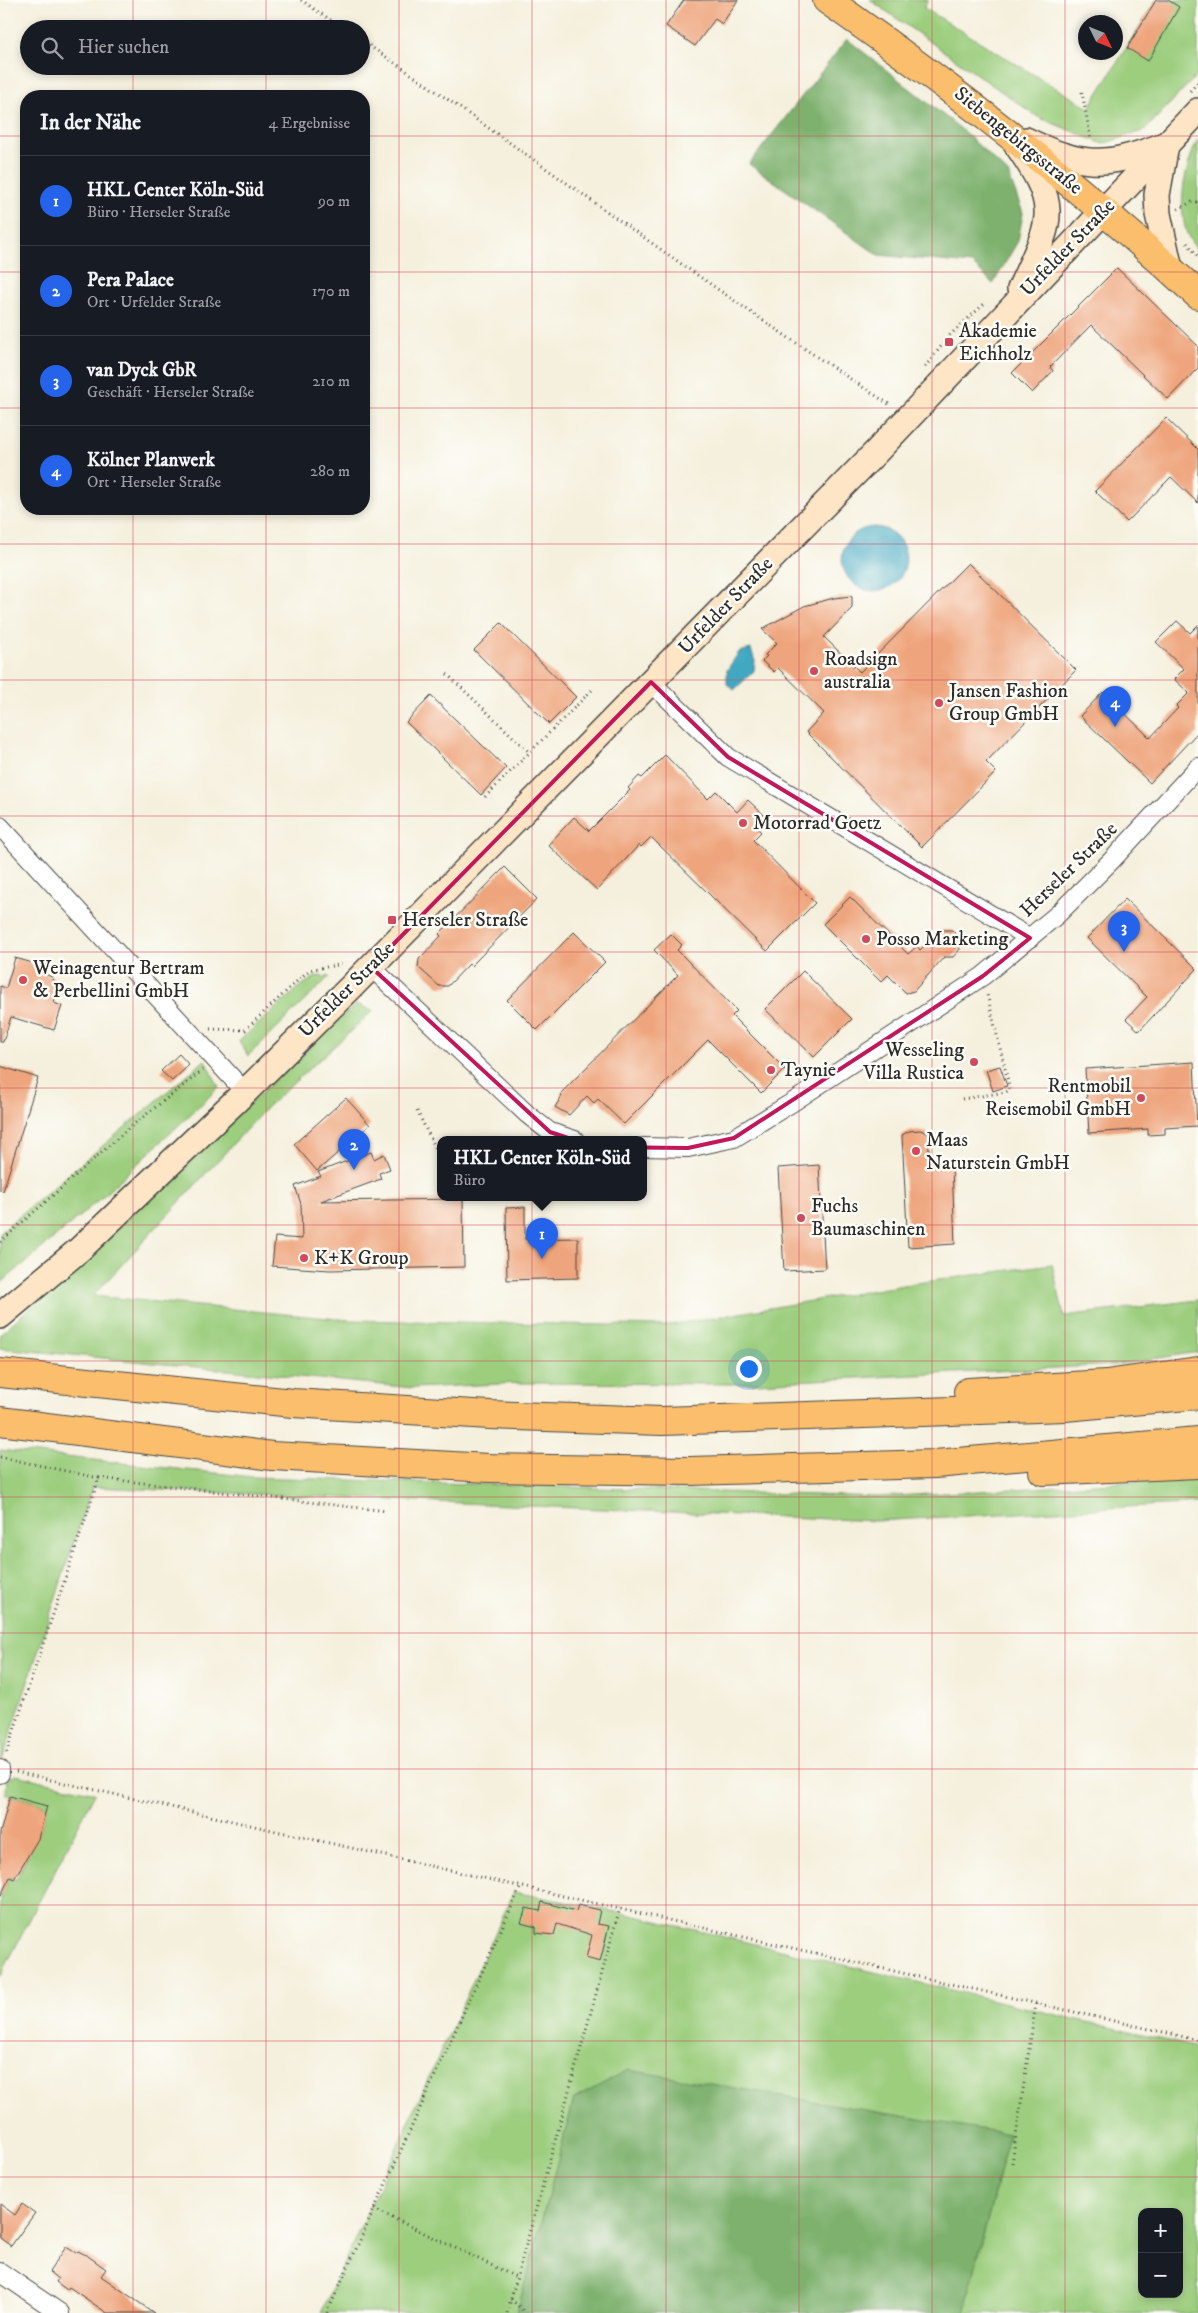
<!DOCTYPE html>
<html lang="de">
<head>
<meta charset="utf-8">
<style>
  body { margin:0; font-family:"IM FELL DW Pica",serif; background:#20242c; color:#f1f3f6 }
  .controls { position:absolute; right:15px; bottom:15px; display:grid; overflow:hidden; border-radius:10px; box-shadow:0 2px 8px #0003 }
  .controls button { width:45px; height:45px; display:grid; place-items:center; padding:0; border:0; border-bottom:1px solid #363941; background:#171b24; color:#f1f3f6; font:25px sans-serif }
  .compass { position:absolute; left:1078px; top:15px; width:45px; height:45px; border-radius:50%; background:#171b24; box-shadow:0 2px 8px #0003; rotate:133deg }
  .you { position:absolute; left:748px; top:1368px; width:18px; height:18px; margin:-12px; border:4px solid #fff; border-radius:50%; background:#1a73e8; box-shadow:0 0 0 8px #1a73e833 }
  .badge { display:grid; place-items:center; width:32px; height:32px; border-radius:50%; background:#2563eb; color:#fff; font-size:16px; font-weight:700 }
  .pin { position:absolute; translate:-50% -41px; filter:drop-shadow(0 1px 2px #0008) }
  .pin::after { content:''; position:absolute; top:26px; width:18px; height:15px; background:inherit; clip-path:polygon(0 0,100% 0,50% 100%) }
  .popup { position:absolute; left:437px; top:1136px; width:210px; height:65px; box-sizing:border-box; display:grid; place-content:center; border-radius:10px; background:#171b24; filter:drop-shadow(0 1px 4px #0005); font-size:16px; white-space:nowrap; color:#9ea1a6 }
  .popup b { font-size:19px; color:#f1f3f6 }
  .popup::after { content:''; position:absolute; left:50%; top:100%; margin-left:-10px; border:10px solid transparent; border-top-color:#171b24 }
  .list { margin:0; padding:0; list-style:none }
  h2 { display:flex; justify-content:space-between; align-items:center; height:65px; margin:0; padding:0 20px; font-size:21px }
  h2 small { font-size:16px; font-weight:400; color:#9ea1a6 }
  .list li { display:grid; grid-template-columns:32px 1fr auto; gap:15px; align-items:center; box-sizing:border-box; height:90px; padding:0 20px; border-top:1px solid #363941 }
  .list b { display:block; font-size:19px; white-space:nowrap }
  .list p { margin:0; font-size:16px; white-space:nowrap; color:#9ea1a6 }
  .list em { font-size:16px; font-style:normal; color:#9ea1a6 }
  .icon { flex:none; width:28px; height:28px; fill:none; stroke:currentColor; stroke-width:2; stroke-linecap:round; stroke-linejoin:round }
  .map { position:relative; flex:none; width:1198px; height:2313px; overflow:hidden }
  .search { position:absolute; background:#171b24; box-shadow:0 2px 8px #0003; left:20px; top:20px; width:350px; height:55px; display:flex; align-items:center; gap:12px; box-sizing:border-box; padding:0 18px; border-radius:28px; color:#9ea1a6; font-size:19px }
  .panel { position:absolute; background:#171b24; box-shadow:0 2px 8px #0003; left:20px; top:90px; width:350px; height:425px; border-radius:20px }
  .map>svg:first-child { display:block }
  .green { fill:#9cce7e; stroke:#647c54; fill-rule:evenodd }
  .forest { fill:#7db16d; stroke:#546e4c }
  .water { fill:#42a8c2; stroke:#366a76 }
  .building { fill:#eea47c }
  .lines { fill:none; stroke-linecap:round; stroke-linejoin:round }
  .street-casing { stroke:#494946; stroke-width:20 }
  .secondary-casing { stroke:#494946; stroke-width:28 }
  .primary-casing { stroke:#494946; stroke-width:30 }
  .highway-casing { stroke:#494946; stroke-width:30 }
  .path { stroke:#494946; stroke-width:3; stroke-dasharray:1 4; stroke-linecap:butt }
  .street { stroke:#fff; stroke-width:18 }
  .secondary { stroke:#fde5c5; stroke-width:25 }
  .primary { stroke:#fabe6d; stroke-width:28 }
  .highway { stroke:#fabe6d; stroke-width:28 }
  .marked { fill:none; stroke:#c2185b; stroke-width:4; stroke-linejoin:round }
  .grid { fill:none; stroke:#d1495b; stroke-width:1; stroke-opacity:0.55 }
  .poi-dot { fill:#d1495b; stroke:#fdfcf7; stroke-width:2 }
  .labels { text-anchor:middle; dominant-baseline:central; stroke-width:5; stroke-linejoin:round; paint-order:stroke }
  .street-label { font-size:20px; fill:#2b2b2b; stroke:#fdfcf7 }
  .poi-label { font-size:20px; fill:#2b2b2b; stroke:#fdfcf7; text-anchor:start }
</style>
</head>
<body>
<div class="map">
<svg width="1198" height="2313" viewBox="0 0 1198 2313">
  <rect width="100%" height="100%" fill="#fdfcf7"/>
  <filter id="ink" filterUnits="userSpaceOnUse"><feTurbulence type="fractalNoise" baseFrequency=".02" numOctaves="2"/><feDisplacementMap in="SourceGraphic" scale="10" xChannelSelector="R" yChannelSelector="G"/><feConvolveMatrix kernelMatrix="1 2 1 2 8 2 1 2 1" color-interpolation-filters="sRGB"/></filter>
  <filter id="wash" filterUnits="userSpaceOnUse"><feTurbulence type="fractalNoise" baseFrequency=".0096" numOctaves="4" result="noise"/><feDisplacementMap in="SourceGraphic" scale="20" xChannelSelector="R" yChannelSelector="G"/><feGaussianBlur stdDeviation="1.12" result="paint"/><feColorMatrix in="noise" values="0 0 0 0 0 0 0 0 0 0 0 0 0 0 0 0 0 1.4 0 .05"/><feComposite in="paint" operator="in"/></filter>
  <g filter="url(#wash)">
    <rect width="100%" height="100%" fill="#f5f0dd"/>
    <!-- green -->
    <g class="green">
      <polygon points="870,0 928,0 924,8 1089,108 1156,0 1198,0 1198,74 1145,130 1103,144 1038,117"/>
      <path d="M 1198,140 L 1198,250 C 1172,226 1183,168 1198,140 Z"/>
      <polygon points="317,976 329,977 248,1056 239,1041 302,985"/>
      <polygon points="356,1004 373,1011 268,1106 93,1296 349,1320 664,1326 910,1284 1052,1264 1064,1316 1198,1300 1198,1352 1114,1365 736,1384 521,1383 413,1388 0,1348 0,1334 58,1283"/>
      <polygon points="205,1060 219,1087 211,1095 102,1197 0,1284 0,1232"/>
      <polygon points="0,1450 253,1477 879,1497 1198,1478 1198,1503 876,1521 92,1487 2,1761"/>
      <polygon points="16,1775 95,1793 0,1977 0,1888 6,1886 9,1877 16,1880 32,1847 15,1832 38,1838 47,1806 6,1794 7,1779"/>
      <path d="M 514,1892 L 627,1914 L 1198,2048 L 1198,2313 L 964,2313 L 1009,2134 L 574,2099 L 517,2313 L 321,2313 ZM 1142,2212 L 1179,2212 L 1179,2294 L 1142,2294 Z"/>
    </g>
    <!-- forest -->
    <g class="forest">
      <polygon points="847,39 961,129 1008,173 1023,213 1018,241 993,284 972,264 878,255 749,164"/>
      <polygon points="628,2070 1009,2134 964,2313 517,2313 574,2099"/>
    </g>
    <!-- water -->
    <g class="water">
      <circle cx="874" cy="559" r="32"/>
      <polygon points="751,649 755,661 754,671 734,690 727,684 727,670 739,652"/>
    </g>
    <g id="blocks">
      <!-- building -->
      <g class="building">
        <polygon points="684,0 738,0 722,24 715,19 695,46 666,26"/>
        <polygon points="1156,0 1168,0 1179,7 1148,61 1127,48"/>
        <polygon points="1117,268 1198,346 1198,368 1168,399 1091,325 1050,367 1053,371 1032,393 1012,373"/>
        <polygon points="1166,418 1198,449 1198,503 1171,477 1127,522 1095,491"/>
        <polygon points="968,563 1076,670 986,762 996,772 922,847 806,732 824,713 778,668 774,672 762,661 767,656 765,655 777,643 762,629 804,606 834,598 852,596 852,608 824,637 860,672"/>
        <polygon points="1177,621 1190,633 1198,625 1198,732 1150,783 1080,716 1103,692 1150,738 1178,708 1176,706 1189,693 1174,679 1184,669 1156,642"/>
        <polygon points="501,623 576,697 549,724 474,650"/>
        <polygon points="431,696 506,768 481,795 406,722"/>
        <polygon points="665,755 708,799 716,791 737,812 748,800 767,818 757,828 761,832 753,840 815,903 767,951 651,837 641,847 639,845 597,890 548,845 574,817 589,831 630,790 628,788 639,776 642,778"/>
        <polygon points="505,867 537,899 471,966 469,964 448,986 439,986 418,967 419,959 441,936 439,934"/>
        <polygon points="850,897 908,954 917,946 920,950 941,930 952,930 960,938 960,949 953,957 944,957 914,991 906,993 888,975 881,982 823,924"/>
        <polygon points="1125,899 1197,969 1139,1031 1126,1019 1147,997 1087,938"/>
        <polygon points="574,932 605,962 537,1030 507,1000"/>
        <polygon points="671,934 682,945 677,950 737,1011 732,1016 785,1069 761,1093 708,1040 624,1124 598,1099 594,1103 587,1096 569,1115 555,1107 562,1096 560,1094 678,975 654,950"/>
        <polygon points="15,958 40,965 38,972 52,977 58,988 54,1003 62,1006 54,1030 11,1017 3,1042 0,1042 0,986 6,988"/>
        <polygon points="803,971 852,1019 814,1057 765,1009"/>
        <polygon points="179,1054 189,1065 172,1081 161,1071"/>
        <polygon points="1194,1062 1197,1126 1165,1128 1165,1134 1148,1135 1148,1129 1089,1133 1085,1069"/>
        <polygon points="0,1066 38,1078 3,1191 0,1190"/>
        <polygon points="1000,1066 1007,1086 993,1091 986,1070"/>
        <polygon points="346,1098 370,1125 317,1171 294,1144"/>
        <polygon points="920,1130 928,1133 930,1167 952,1165 955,1244 908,1247 902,1135 909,1131"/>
        <polygon points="371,1152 374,1159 384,1154 390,1169 379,1173 381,1179 321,1201 463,1199 464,1267 330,1270 272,1266 275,1237 302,1239 301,1204 295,1186 321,1176 318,1172"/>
        <polygon points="819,1165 825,1269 784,1271 778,1168"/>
        <polygon points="525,1207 525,1239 578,1238 578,1278 507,1280 506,1208"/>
        <polygon points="10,1796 47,1806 38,1839 14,1879 10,1877 0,1897 0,1833"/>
        <polygon points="542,1902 576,1911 578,1905 600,1910 597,1924 609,1926 600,1962 586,1958 592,1935 557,1924 554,1935 536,1933 536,1927 521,1923 526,1908 540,1911"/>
        <polygon points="0,2204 15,2215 22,2204 35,2213 11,2246 0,2238"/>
        <polygon points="66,2247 76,2253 78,2251 88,2256 106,2269 101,2276 154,2313 107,2313 69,2287 67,2290 56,2282 58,2279 49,2272"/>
      </g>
    </g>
  </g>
  <g filter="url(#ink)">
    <use href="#blocks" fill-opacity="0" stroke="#494946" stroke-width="1"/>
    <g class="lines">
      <!-- street casing -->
      <g class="street-casing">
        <g id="street">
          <polyline points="651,682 728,757 1030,938"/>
          <polyline points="0,826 245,1092"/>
          <polyline points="371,967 527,1114 550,1132 575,1140"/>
          <polyline points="643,1147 688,1148 734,1138 793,1102 983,976 1058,914 1112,860 1198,767"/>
          <polyline points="0,1769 0,1774"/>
          <polyline points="0,2272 60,2313"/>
        </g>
      </g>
      <!-- secondary casing -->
      <g class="secondary-casing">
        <g id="secondary">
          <path d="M 1026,140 C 1082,167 1105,168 1164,145"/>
          <path d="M 1017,145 C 1063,211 1050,222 1020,289"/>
          <polyline points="1166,145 1157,195 1158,214 1170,269"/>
          <polyline points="0,1316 80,1249 245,1092 351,987 878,450 1198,111"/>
        </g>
      </g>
      <!-- primary casing -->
      <g class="primary-casing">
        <path id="primary" d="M 827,0 C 957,91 1082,187 1198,295"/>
      </g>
      <!-- highway casing -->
      <g class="highway-casing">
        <g id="highway">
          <polyline points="0,1373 293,1403 490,1415 662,1421 1065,1407 1198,1395"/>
          <polyline points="968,1392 1106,1384 1198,1371"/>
          <polyline points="0,1421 272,1456 489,1468 690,1471 935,1464 1198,1441"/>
          <polyline points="1043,1471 1198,1464"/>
        </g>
      </g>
      <!-- path -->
      <g class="path">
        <polyline points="301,0 344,29"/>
        <path d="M 361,40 C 539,160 711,290 892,406"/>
        <polyline points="1190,91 1198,82"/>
        <polyline points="1082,92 1091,140"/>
        <polyline points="1178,209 1192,202 1198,202"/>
        <polyline points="1187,243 1198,256"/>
        <polyline points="925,367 950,335 984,304"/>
        <polyline points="447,674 529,752"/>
        <polyline points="485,797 592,690"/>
        <polyline points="210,1029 245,1030 309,970 344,964"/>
        <polyline points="962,1099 1006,1092 1010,1089 987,994"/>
        <polyline points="417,1111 441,1159"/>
        <polyline points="0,1242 129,1128 203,1070"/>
        <polyline points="0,1457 99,1478 6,1754"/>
        <polyline points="99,1478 387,1511"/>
        <polyline points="16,1772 1198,2040"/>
        <polyline points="1012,2163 1036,2003"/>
        <polyline points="374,2209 516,2277"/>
        <polyline points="511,2299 525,2313"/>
        <polyline points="327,2313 521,1886"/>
        <polyline points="507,2313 620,1908"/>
      </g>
      <!-- street -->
      <use href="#street" class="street"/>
      <!-- secondary -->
      <use href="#secondary" class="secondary"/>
      <!-- primary -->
      <use href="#primary" class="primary"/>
      <!-- highway -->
      <use href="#highway" class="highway"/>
    </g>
  </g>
  <!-- marked area -->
  <path class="marked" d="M 651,682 L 728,757 L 1030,938 L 983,976 L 734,1138 L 688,1148 L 595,1147 L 550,1132 L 371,967 Z"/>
  <!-- grid -->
  <path class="grid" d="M 133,0 L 133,29M 266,0 L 266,29M 399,0 L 399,2313M 532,0 L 532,2313M 666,0 L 666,2313M 799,0 L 799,2313M 932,0 L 932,2313M 1065,0 L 1065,2313M 133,66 L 133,96M 266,66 L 266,96M 0,136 L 26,136M 364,136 L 1198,136M 0,272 L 26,272M 364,272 L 1198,272M 0,408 L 26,408M 364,408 L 1198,408M 133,509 L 133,2313M 266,509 L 266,2313M 0,544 L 1198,544M 0,680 L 1198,680M 0,816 L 1198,816M 0,952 L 1198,952M 0,1088 L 1198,1088M 0,1225 L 1198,1225M 0,1361 L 1198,1361M 0,1497 L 1198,1497M 0,1633 L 1198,1633M 0,1769 L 1198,1769M 0,1905 L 1198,1905M 0,2041 L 1198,2041M 0,2177 L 1198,2177"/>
  <!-- markers -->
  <g class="poi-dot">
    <rect x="944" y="337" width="10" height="10" rx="2.5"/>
    <circle cx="814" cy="671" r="5"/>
    <circle cx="939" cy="703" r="5"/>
    <circle cx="743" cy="823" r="5"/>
    <rect x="387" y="915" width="10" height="10" rx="2.5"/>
    <circle cx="866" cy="939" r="5"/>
    <circle cx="23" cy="980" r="5"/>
    <circle cx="974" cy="1062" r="5"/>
    <circle cx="771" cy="1070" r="5"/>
    <circle cx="1141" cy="1098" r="5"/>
    <circle cx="916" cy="1151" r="5"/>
    <circle cx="801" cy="1218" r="5"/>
    <circle cx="304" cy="1258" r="5"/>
  </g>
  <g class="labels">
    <!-- street labels -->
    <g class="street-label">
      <text transform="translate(1018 141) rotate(39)">Siebengebirgsstraße</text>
      <text transform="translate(1068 248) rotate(-46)">Urfelder Straße</text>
      <text transform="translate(726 606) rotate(-46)">Urfelder Straße</text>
      <text transform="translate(1069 870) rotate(-44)">Herseler Straße</text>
      <text transform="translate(347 990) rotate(-45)">Urfelder Straße</text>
    </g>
    <!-- poi labels -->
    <g class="poi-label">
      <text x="959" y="331">Akademie<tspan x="959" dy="23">Eichholz</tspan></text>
      <text x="824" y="659">Roadsign<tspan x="824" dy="23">australia</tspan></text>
      <text x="949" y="691">Jansen Fashion<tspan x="949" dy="23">Group GmbH</tspan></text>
      <text x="753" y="823">Motorrad Goetz</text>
      <text x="402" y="920">Herseler Straße</text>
      <text x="876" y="939">Posso Marketing</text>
      <text x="33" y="968">Weinagentur Bertram<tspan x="33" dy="23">&amp; Perbellini GmbH</tspan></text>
      <text x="964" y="1050" text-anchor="end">Wesseling<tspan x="964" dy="23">Villa Rustica</tspan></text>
      <text x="781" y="1070">Taynie</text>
      <text x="1131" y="1086" text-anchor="end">Rentmobil<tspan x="1131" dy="23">Reisemobil GmbH</tspan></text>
      <text x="926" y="1140">Maas<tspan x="926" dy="23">Naturstein GmbH</tspan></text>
      <text x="811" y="1206">Fuchs<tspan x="811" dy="23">Baumaschinen</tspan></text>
      <text x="314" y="1258">K+K Group</text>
    </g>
  </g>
</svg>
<div class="controls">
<button>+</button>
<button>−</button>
</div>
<svg class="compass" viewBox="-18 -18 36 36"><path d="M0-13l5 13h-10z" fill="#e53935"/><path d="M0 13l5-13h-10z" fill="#9ea1a6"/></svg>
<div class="you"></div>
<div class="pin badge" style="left:542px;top:1259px">1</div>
<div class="popup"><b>HKL Center Köln-Süd</b>Büro</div>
<div class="pin badge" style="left:354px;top:1170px">2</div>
<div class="pin badge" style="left:1124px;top:952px">3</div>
<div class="pin badge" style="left:1115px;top:727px">4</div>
<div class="search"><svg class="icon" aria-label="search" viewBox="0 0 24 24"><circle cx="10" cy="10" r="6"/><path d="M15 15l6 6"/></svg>Hier suchen</div>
<section class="panel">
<h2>In der Nähe<small>4 Ergebnisse</small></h2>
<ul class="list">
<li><span class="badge">1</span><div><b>HKL Center Köln-Süd</b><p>Büro · Herseler Straße</p></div><em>90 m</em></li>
<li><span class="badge">2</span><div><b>Pera Palace</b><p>Ort · Urfelder Straße</p></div><em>170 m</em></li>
<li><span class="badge">3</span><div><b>van Dyck GbR</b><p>Geschäft · Herseler Straße</p></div><em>210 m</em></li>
<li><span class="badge">4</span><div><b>Kölner Planwerk</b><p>Ort · Herseler Straße</p></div><em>280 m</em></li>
</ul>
</section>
</div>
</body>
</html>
